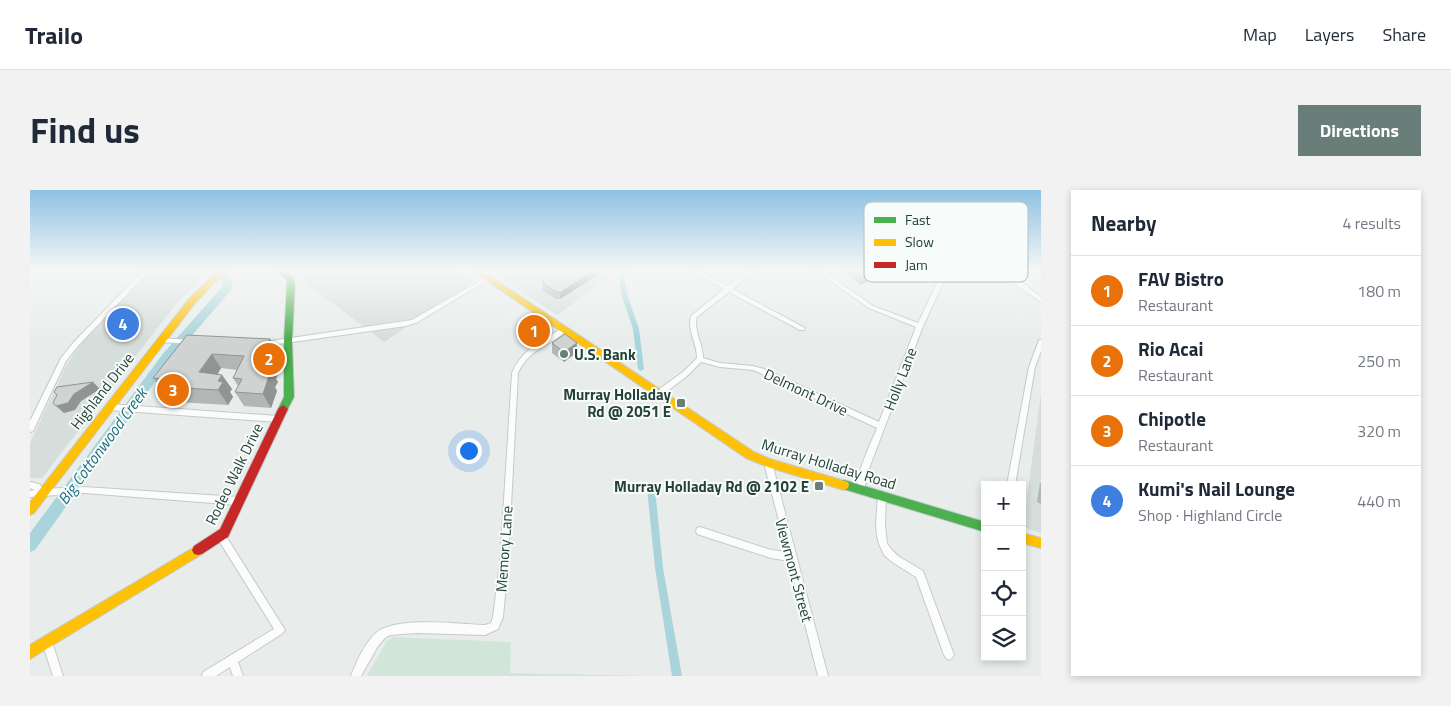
<!DOCTYPE html>
<html lang="en">
<head>
<meta charset="utf-8">
<style>
  body { margin:0; font-family:"Titillium Web",sans-serif; background:#f2f2f3; color:#1f2937 }
  .controls { position:absolute; right:15px; bottom:15px; display:grid; overflow:hidden; border-radius:0px; box-shadow:0 2px 8px #0003 }
  .controls button { width:45px; height:45px; display:grid; place-items:center; padding:0; border:0; border-bottom:1px solid #e0e1e3; background:#fff; color:#1f2937; font:25px sans-serif }
  .you { position:absolute; left:438px; top:260px; width:18px; height:18px; margin:-12px; border:4px solid #fff; border-radius:50%; background:#1a73e8; box-shadow:0 0 0 8px #1a73e833 }
  .badge { display:grid; place-items:center; width:32px; height:32px; border-radius:50%; background:#697e78; color:#fff; font-size:16px; font-weight:700 }
  .pin { position:absolute; translate:-50% -50%; border:2px solid #fff; box-shadow:0 1px 5px #0006 }
  .list { margin:0; padding:0; list-style:none }
  h2 { display:flex; justify-content:space-between; align-items:center; height:65px; margin:0; padding:0 20px; font-size:21px }
  h2 small { font-size:16px; font-weight:400; color:#747a83 }
  .list li { display:grid; grid-template-columns:32px 1fr auto; gap:15px; align-items:center; box-sizing:border-box; height:70px; padding:0 20px; border-top:1px solid #e0e1e3 }
  .list b { display:block; font-size:19px; white-space:nowrap }
  .list p { margin:0; font-size:16px; white-space:nowrap; color:#747a83 }
  .list em { font-size:16px; font-style:normal; color:#747a83 }
  .icon { flex:none; width:28px; height:28px; fill:none; stroke:currentColor; stroke-width:2; stroke-linecap:round; stroke-linejoin:round }
  .map { position:relative; flex:none; width:1011px; height:486px; overflow:hidden; border-radius:0px }
  header { display:flex; align-items:center; gap:30px; box-sizing:border-box; height:70px; padding:0 25px; background:#fff; border-bottom:1px solid #e0e1e3 }
  header strong { font-size:24px }
  nav { display:flex; gap:28px; margin-inline-start:auto; font-size:18px }
  .intro { display:flex; align-items:center; justify-content:space-between; box-sizing:border-box; height:120px; padding:0 30px }
  h1 { margin:0; font-size:35px }
  .button { padding:12px 22px; border-radius:0px; background:#697e78; color:#fff; font-size:18px; font-weight:700 }
  main { display:flex; gap:30px; padding:0 30px }
  aside { flex:1; background:#fff; border-radius:0px; box-shadow:0 2px 8px #0003 }
  .map>svg:first-child { display:block }
  .built { fill:#d6dedb }
  .green { fill:#d1e6d8 }
  .lines { fill:none; stroke-linecap:round; stroke-linejoin:round }
  .canal { fill:#a9d4db; fill-rule:evenodd }
  .river { fill:#a9d4db; fill-rule:evenodd }
  .street-casing { stroke:#c5cac8; stroke-width:2 }
  .fast-casing { stroke:#c3cbc8; stroke-width:2 }
  .slow-casing { stroke:#c3cbc8; stroke-width:2 }
  .jam-casing { stroke:#c3cbc8; stroke-width:2 }
  .street { fill:#fcfcfc; fill-rule:evenodd }
  .fast { fill:#4caf50; fill-rule:evenodd }
  .slow { fill:#ffc107; fill-rule:evenodd }
  .jam { fill:#c62828; fill-rule:evenodd }
  .wall { fill:#b2b6b5 }
  .shaded-wall { fill:#919493 }
  .building { fill:#cfd4d2; stroke:#919493 }
  .poi-dot { fill:#697e78; stroke:#f7fbf9; stroke-width:2 }
  .labels { text-anchor:middle; dominant-baseline:central; stroke-width:4; stroke-linejoin:round; paint-order:stroke }
  .poi-label { font-size:15px; font-weight:bold; fill:#24423a; stroke:#f7fbf9; text-anchor:end }
  .street-label { font-size:15px; fill:#24423a; stroke:#f7fbf9 }
  .water-label { font-size:16px; font-style:italic; fill:#1c6f80; stroke:#f7fbf9 }
  .key { fill:#f7fbf9; stroke:#b8c4c0; stroke-width:1 }
  .key-label { font-size:14px; fill:#24423a }
</style>
</head>
<body>
<header>
<strong>Trailo</strong>
<nav><a>Map</a><a>Layers</a><a>Share</a></nav>
</header>
<div class="intro"><h1>Find us</h1><a class="button">Directions</a></div>
<main>
<div class="map">
<svg width="1011" height="486" viewBox="0 0 1011 486">
  <rect width="100%" height="100%" fill="#e8edeb"/>
  <!-- built -->
  <g class="built">
    <polygon points="121,81 179,81 146,114 12,288 0,288 0,253 37,174 50,155"/>
    <polygon points="260,81 429,81 444,92 354,152"/>
    <polygon points="459,81 588,81 527,125"/>
    <polygon points="1011,203 1011,343 993,337"/>
  </g>
  <!-- green -->
  <polygon class="green" points="363,447 481,452 480,483 625,486 337,486 357,451"/>
  <g class="lines">
    <!-- canal -->
    <g class="canal">
      <polygon points="592,81 598,81 594,85 598,107 609,139 614,179 611,181 608,179 603,139 592,107 588,85"/>
      <polygon points="621,295 624,296 625,298 633,378 652,486 642,486 625,378 617,298 618,296"/>
    </g>
    <!-- river -->
    <polygon class="river" points="195,85 198,86 203,93 201,100 140,171 5,360 0,362 0,343 132,165 192,97 193,93 190,88"/>
    <!-- street casing -->
    <g class="street-casing">
      <g id="street">
        <polygon points="113,81 119,81 47,157 36,171 4,239 3,241 0,242 0,231 31,168 43,153"/>
        <polygon points="262,81 270,81 259,87 255,87 255,85"/>
        <path d="M 661,81 L 669,81 L 698,96 L 717,81 L 724,81 L 702,99 L 775,138 L 774,140 L 770,140 L 699,102 L 667,127 C 663,141 673,153 673,168 L 690,173 L 723,176 L 734,179 L 849,232 L 886,137 L 839,118 L 786,81 L 793,81 L 843,116 L 888,133 L 913,81 L 919,81 L 893,136 L 837,284 L 834,302 L 831,303 L 828,302 C 824,287 841,253 847,238 L 730,183 L 723,180 L 690,177 L 671,172 L 657,186 L 631,206 L 625,206 L 624,204 L 625,202 L 653,182 L 667,168 C 667,153 657,141 661,126 L 694,99 Z"/>
        <path d="M 965,81 C 980,81 999,98 1011,107 L 1011,112 Z"/>
        <polygon points="458,86 460,87 460,89 386,133 376,136 234,156 231,154 234,152 382,130"/>
        <path d="M 532,138 L 534,138 L 537,140 C 520,156 499,159 488,183 L 478,373 L 473,427 L 468,439 L 455,445 L 386,443 L 361,445 L 356,447 L 348,456 L 331,486 L 321,486 C 327,471 336,449 350,440 C 373,427 428,434 455,435 L 461,433 L 463,427 L 470,373 L 482,183 C 491,160 512,151 532,138 Z"/>
        <polygon points="129,148 162,150 165,152 162,154 131,152 129,152 128,150"/>
        <polygon points="1009,150 1011,150 1011,161 1005,177 985,295 977,295 999,177"/>
        <polygon points="79,214 248,226 252,229 248,232 79,220 75,217"/>
        <polygon points="738,270 741,271 742,273 798,486 788,486 759,371 741,368 670,345 667,344 666,341 667,338 670,337 741,360 757,362 734,273 735,271"/>
        <polygon points="0,292 9,294 14,299 54,297 209,307 212,308 213,311 212,314 209,315 54,303 0,307 0,301 5,300 0,298"/>
        <polygon points="852,302 855,304 856,306 855,335 857,353 861,359 868,366 893,381 924,465 922,468 919,470 916,468 914,465 886,387 862,372 854,365 849,354 847,346 846,335 848,306 849,304"/>
        <polygon points="191,342 194,343 255,440 253,443 208,472 213,486 203,486 200,477 186,486 172,486 173,482 244,439 188,349 187,346 188,343"/>
        <polygon points="17,447 20,449 22,452 33,486 23,486 12,452 14,449"/>
      </g>
    </g>
    <!-- fast casing -->
    <g class="fast-casing">
      <g id="fast">
        <polygon points="247,81 256,81 262,86 265,93 262,151 264,207 256,222 253,223 248,219 254,207 254,151 257,93 256,89"/>
        <polygon points="814,290 955,332 955,342 810,298 809,295 810,292"/>
      </g>
    </g>
    <!-- slow casing -->
    <g class="slow-casing">
      <g id="slow">
        <polygon points="187,81 195,81 165,113 4,323 0,325 0,312 159,109"/>
        <polygon points="443,81 452,81 724,262 740,269 818,292 819,295 818,298 814,300 738,277 716,268"/>
        <polygon points="992,343 1011,348 1011,358 992,353"/>
        <polygon points="168,355 172,356 174,360 172,364 0,469 0,455"/>
      </g>
    </g>
    <!-- jam casing -->
    <g class="jam-casing">
      <polygon id="jam" points="253,215 258,219 198,347 172,364 168,365 164,364 162,360 164,356 190,339 248,219"/>
    </g>
    <!-- street -->
    <use href="#street" class="street"/>
    <!-- fast -->
    <use href="#fast" class="fast"/>
    <!-- slow -->
    <use href="#slow" class="slow"/>
    <!-- jam -->
    <use href="#jam" class="jam"/>
  </g>
  <!-- wall -->
  <g class="wall">
    <polygon points="526,81 568,81 568,85 530,109 526,109 513,101 513,89"/>
    <polygon points="813,81 851,81 848,86 830,95"/>
    <polygon points="157,145 248,164 246,167 249,172 246,179 248,184 246,189 248,192 245,197 247,201 241,218 214,216 205,202 208,196 203,188 207,180 191,178 188,184 192,185 202,199 200,202 203,207 198,215 147,212 140,203 134,203 123,188"/>
    <polygon points="522,153 546,163 534,172 522,163"/>
    <polygon points="1010,293 1011,293 1011,314 1007,312"/>
  </g>
  <!-- shaded-wall -->
  <g class="shaded-wall">
    <polygon points="563,81 568,81 568,85 530,109 531,102"/>
    <polygon points="843,81 851,81 848,86 830,95 836,84"/>
    <polygon points="240,149 248,164 246,167 249,172 246,179 248,184 246,189 248,192 245,197 247,201 241,218 233,204 236,186 236,169 237,156"/>
    <polygon points="547,153 546,163 534,172 534,162"/>
    <polygon points="182,164 191,178 179,197 169,182"/>
    <polygon points="192,185 202,199 200,202 203,207 198,215 188,200 188,191"/>
    <polygon points="63,192 70,199 51,211 45,220 34,223 26,216"/>
  </g>
  <!-- building -->
  <g class="building">
    <polygon points="526,81 563,81 531,102 526,102 513,93 513,89"/>
    <polygon points="832,81 843,81 836,84"/>
    <polygon points="535,144 547,153 534,162 522,153"/>
    <polygon points="157,145 240,149 237,156 241,157 236,169 240,169 236,177 240,178 236,186 239,186 233,204 205,202 212,189 203,188 214,166 182,164 169,182 192,185 188,191 193,192 188,200 135,197 139,190 123,188"/>
    <polygon points="63,192 44,204 38,213 26,216 23,213 27,205 24,202 27,197"/>
  </g>
  <!-- sky -->
  <linearGradient id="sky" x2="0" y2="1"><stop stop-color="#8fc1e3"/><stop offset="0.54" stop-color="#f5f7f6"/><stop offset="1" stop-color="#f5f7f6" stop-opacity="0"/></linearGradient>
  <rect width="1011" height="149" fill="url(#sky)"/>
  <!-- markers -->
  <g class="poi-dot">
    <circle cx="534" cy="164" r="5"/>
    <rect x="646" y="208" width="10" height="10" rx="2.5"/>
    <rect x="784" y="291" width="10" height="10" rx="2.5"/>
  </g>
  <g class="labels">
    <!-- poi labels -->
    <g class="poi-label">
      <text x="544" y="164" text-anchor="start">U.S. Bank</text>
      <text x="641" y="204">Murray Holladay<tspan x="641" dy="17">Rd @ 2051 E</tspan></text>
      <text x="779" y="296">Murray Holladay Rd @ 2102 E</text>
    </g>
    <!-- street labels -->
    <g class="street-label">
      <text transform="translate(870 189) rotate(-69)">Holly Lane</text>
      <text transform="translate(72 201) rotate(-52)">Highland Drive</text>
      <text transform="translate(776 202) rotate(25)">Delmont Drive</text>
      <text transform="translate(799 274) rotate(17)">Murray Holladay Road</text>
      <text transform="translate(204 284) rotate(-64)">Rodeo Walk Drive</text>
      <text transform="translate(474 359) rotate(-86)">Memory Lane</text>
      <text transform="translate(764 380) rotate(75)">Viewmont Street</text>
    </g>
    <!-- water labels -->
    <g class="water-label">
      <text transform="translate(72 256) rotate(-54)">Big Cottonwood Creek</text>
    </g>
  </g>
  <!-- legend -->
  <rect x="834" y="12" width="164" height="80" rx="8" class="key"/>
  <rect x="844" y="27" width="22" height="6" fill="#4caf50"/>
  <rect x="844" y="49" width="22" height="7" fill="#ffc107"/>
  <rect x="844" y="72" width="22" height="6" fill="#c62828"/>
  <g class="key-label">
    <text x="875" y="35">Fast</text>
    <text x="875" y="57">Slow</text>
    <text x="875" y="80">Jam</text>
  </g>
</svg>
<div class="controls">
<button>+</button>
<button>−</button>
<button><svg class="icon" aria-label="locate" viewBox="0 0 24 24"><circle cx="12" cy="12" r="6"/><path d="M12 2v4M12 18v4M2 12h4M18 12h4"/></svg></button>
<button><svg class="icon" aria-label="layers" viewBox="0 0 24 24"><path d="M12 4l9 5-9 5-9-5zM3 14l9 5 9-5"/></svg></button>
</div>
<div class="you"></div>
<div class="pin badge" style="left:504px;top:141px;background:#e8710a">1</div>
<div class="pin badge" style="left:239px;top:169px;background:#e8710a">2</div>
<div class="pin badge" style="left:143px;top:200px;background:#e8710a">3</div>
<div class="pin badge" style="left:93px;top:134px;background:#3f7fe0">4</div>
</div>
<aside>
<h2>Nearby<small>4 results</small></h2>
<ul class="list">
<li><span class="badge" style="background:#e8710a">1</span><div><b>FAV Bistro</b><p>Restaurant</p></div><em>180 m</em></li>
<li><span class="badge" style="background:#e8710a">2</span><div><b>Rio Acai</b><p>Restaurant</p></div><em>250 m</em></li>
<li><span class="badge" style="background:#e8710a">3</span><div><b>Chipotle</b><p>Restaurant</p></div><em>320 m</em></li>
<li><span class="badge" style="background:#3f7fe0">4</span><div><b>Kumi's Nail Lounge</b><p>Shop · Highland Circle</p></div><em>440 m</em></li>
</ul>
</aside>
</main>
</body>
</html>
